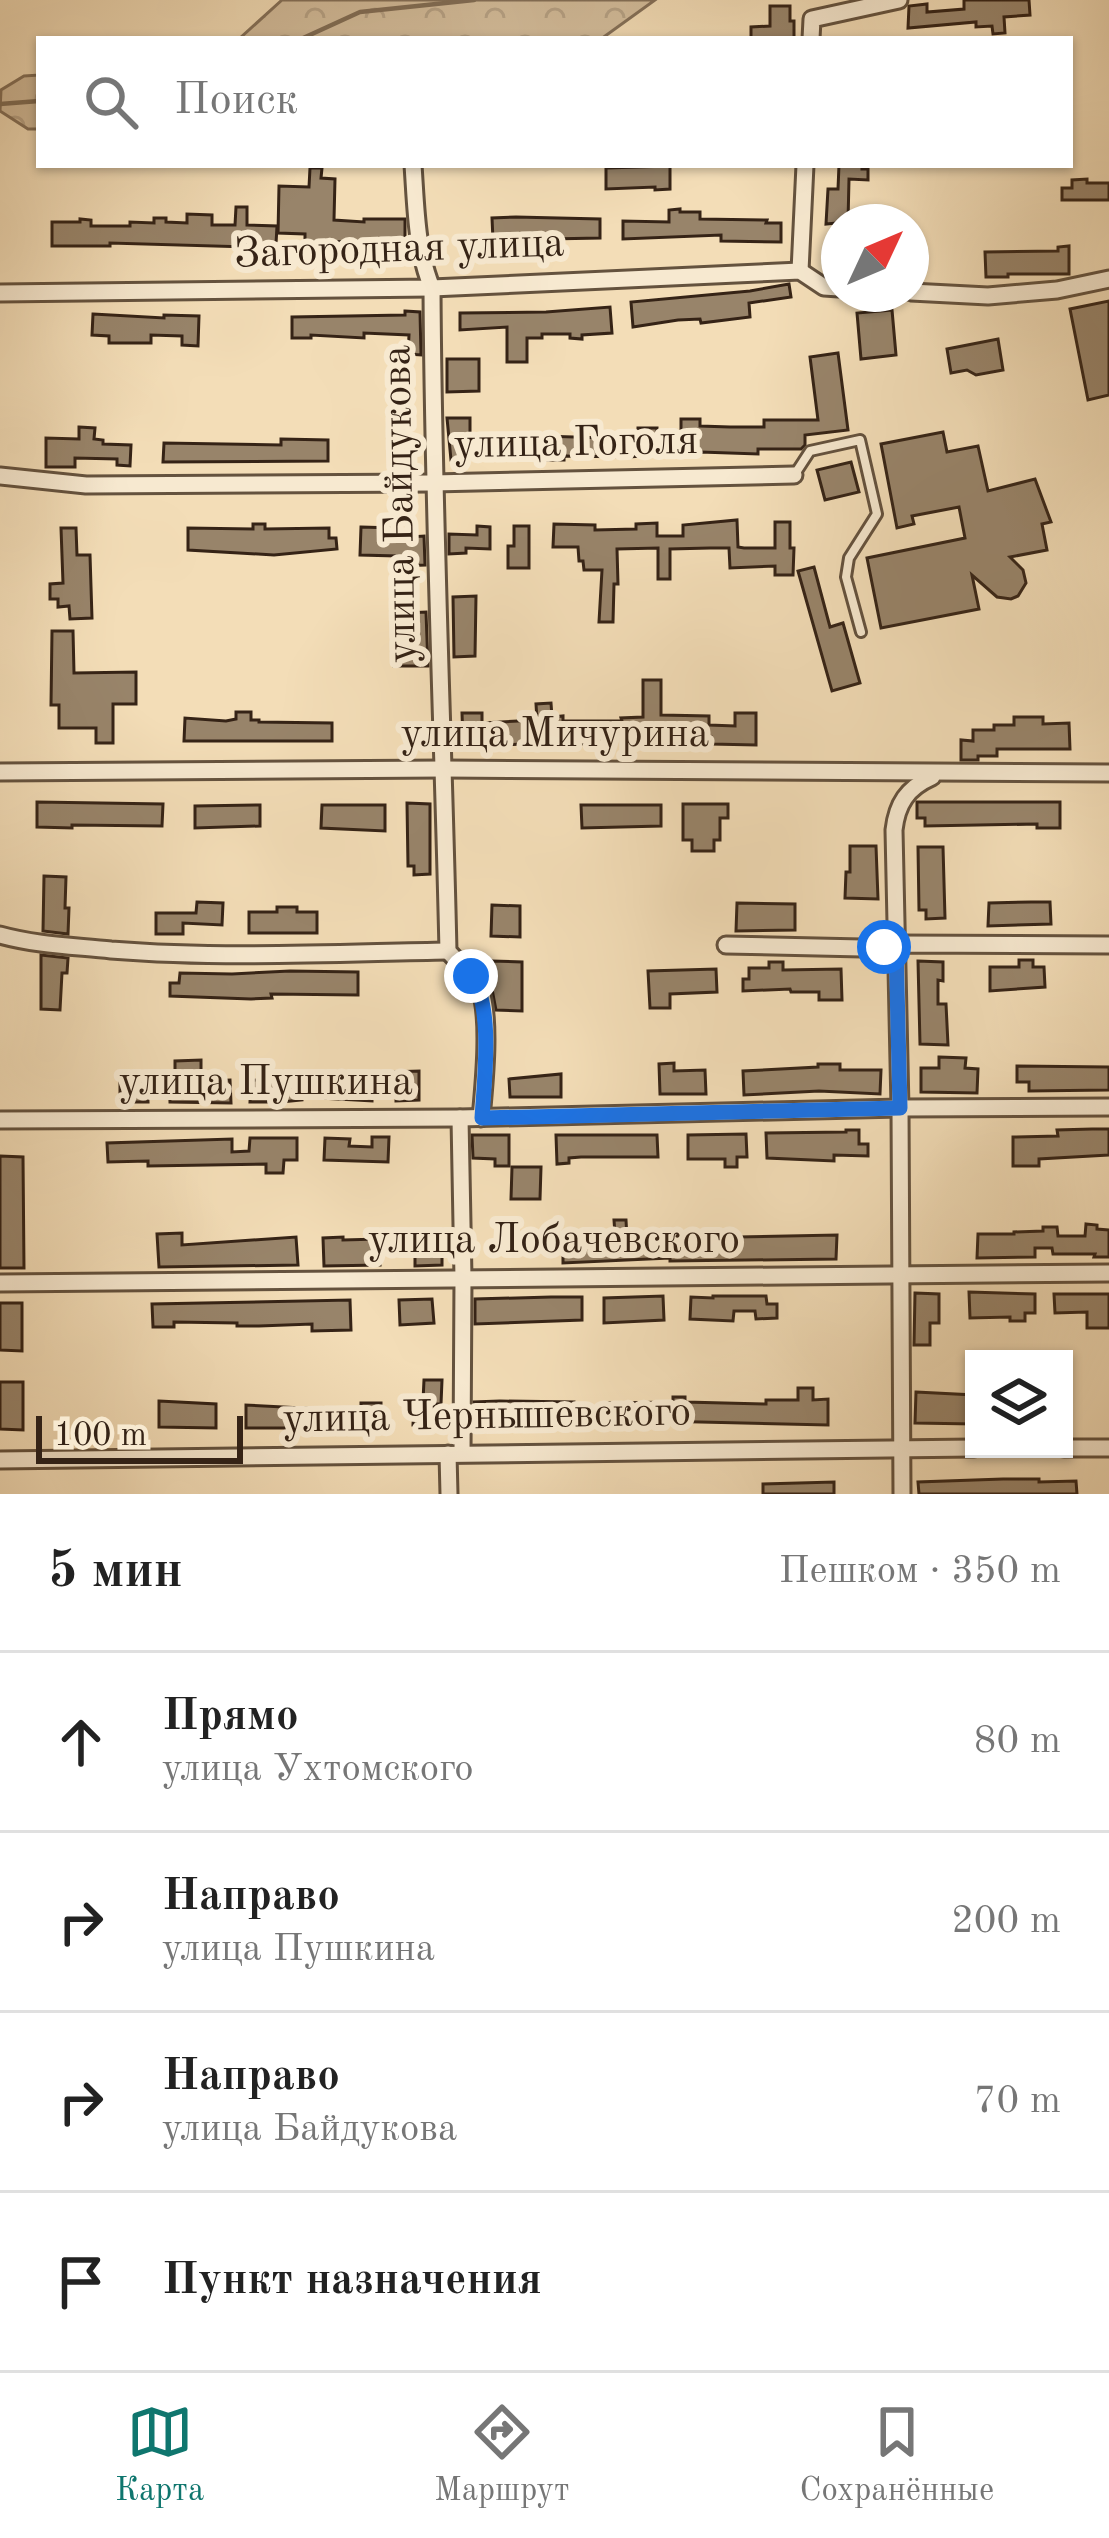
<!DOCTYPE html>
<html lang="ru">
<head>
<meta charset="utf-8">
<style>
  body { margin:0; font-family:"Old Standard TT",serif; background:#f6f6f6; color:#222 }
  .controls { position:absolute; right:36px; bottom:36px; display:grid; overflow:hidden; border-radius:0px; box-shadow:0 3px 9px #0004 }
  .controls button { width:108px; height:108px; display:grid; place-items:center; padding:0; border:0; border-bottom:3px solid #e0e0e0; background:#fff; color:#222; font:60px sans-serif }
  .compass { position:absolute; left:821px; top:204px; width:108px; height:108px; border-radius:50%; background:#fff; box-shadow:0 3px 9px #0004; rotate:46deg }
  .scale { position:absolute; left:36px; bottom:30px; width:207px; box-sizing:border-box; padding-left:12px; border:6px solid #352316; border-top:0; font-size:33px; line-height:42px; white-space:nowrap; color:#352316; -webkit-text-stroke:9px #f7e9d0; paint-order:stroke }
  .stop { position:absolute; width:36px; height:36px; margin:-27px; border:9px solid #1a73e8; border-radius:50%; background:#fff }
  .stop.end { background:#1a73e8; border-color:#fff; box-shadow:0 3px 12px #0008 }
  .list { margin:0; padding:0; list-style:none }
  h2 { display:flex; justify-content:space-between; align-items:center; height:156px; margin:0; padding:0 48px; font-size:51px }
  h2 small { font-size:39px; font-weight:400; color:#767676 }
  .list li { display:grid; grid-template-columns:78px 1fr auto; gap:36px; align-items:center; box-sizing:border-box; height:180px; padding:0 48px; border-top:3px solid #e0e0e0 }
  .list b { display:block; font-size:45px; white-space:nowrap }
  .list p { margin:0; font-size:39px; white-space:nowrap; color:#767676 }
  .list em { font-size:39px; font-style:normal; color:#767676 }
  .icon { flex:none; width:66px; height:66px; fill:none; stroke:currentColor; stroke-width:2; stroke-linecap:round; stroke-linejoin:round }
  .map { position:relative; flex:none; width:1109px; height:1494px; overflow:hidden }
  .search { position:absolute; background:#fff; box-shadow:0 3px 9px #0004; left:36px; right:36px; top:36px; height:132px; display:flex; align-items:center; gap:30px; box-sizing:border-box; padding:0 42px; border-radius:0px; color:#767676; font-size:45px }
  .sheet { height:876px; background:#fff }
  nav { display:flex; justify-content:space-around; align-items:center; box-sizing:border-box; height:168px; border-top:3px solid #e0e0e0; background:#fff; font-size:33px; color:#767676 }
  nav a { display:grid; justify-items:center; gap:6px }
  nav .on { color:#0f766e }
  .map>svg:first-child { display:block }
  .forest { fill:url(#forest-crowns); stroke:#847059; stroke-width:3 }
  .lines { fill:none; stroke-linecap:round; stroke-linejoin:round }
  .stream { stroke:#806d56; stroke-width:4.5 }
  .building { fill:#98846a; stroke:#352316; stroke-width:3 }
  .service-casing { stroke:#64523e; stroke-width:14 }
  .minor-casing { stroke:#64523e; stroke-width:21 }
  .service { stroke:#f7e9d0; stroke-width:8 }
  .minor { stroke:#f7e9d0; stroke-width:15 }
  .route { stroke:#1a73e8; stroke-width:15 }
  .labels { text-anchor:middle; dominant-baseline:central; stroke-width:12; stroke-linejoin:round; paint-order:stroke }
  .street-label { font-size:42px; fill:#352316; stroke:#f7e9d0 }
</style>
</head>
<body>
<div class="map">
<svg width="1109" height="1494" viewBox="0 0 1109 1494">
  <defs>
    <pattern id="forest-crowns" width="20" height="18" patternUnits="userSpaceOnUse" patternTransform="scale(3)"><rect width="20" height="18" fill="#d3bd9c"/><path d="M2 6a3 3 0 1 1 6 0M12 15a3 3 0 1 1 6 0" fill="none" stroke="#b6a286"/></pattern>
  </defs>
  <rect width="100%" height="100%" fill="#f3ddb7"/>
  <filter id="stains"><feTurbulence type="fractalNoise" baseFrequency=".00167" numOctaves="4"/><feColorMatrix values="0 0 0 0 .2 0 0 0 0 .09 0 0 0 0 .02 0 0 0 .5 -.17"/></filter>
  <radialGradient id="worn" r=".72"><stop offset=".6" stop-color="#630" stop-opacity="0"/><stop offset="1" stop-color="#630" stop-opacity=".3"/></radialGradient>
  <!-- forest -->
  <g class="forest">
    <polygon points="282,0 655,0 601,39 239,39"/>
    <polygon points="39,75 39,129 28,129 0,111 1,90 24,76"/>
  </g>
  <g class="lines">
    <!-- stream -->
    <g class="stream">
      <polyline points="301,39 360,12 474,0"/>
      <polyline points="0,104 39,101"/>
    </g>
  </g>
  <!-- building -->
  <g class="building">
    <polygon points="964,0 1029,0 1030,15 1004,17 1005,33 993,34 992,26 976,27 976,22 908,28 909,6 927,4 927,12 964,9"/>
    <polygon points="770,6 790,6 790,21 794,21 794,39 751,39 751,27 770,26"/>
    <polygon points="839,165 862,165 862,169 868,169 868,180 849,179 848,222 826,224 828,189 838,189"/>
    <polygon points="670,166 670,189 655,190 655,187 606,189 606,168"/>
    <polygon points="310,168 322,168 321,178 335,179 334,220 364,222 364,219 405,219 405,241 305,242 305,234 278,233 279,186 309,187"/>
    <polygon points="1087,179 1087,183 1109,183 1109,200 1062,200 1062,188 1072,188 1072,180"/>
    <polygon points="236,207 247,207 247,225 277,226 276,244 248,244 248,247 110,243 110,246 52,246 52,222 80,222 80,219 91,220 91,226 130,226 130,222 154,223 154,218 166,218 166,222 187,223 187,214 212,215 212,225 235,225"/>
    <polygon points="680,209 680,212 700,212 700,219 767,220 766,223 781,223 781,242 721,241 721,235 623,239 623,221 669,222 669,210"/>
    <polygon points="516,217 600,219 600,238 493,240 492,218"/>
    <polygon points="1069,246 1069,274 1008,274 1008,277 986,277 985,252 1058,251 1058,247"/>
    <polygon points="789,284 791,297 749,303 750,317 701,323 700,319 678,320 633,327 631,302 750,291"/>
    <polygon points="1109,301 1109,395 1088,400 1070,309"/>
    <polygon points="610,307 612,333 582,335 582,339 570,338 570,334 542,334 542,338 527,338 527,362 507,362 507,327 460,330 460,313 546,312"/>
    <polygon points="892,310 896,355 861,359 857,313"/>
    <polygon points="405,311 420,312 421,355 408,354 409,335 364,333 364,338 311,335 311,338 292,338 292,317 405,315"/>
    <polygon points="93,314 164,318 164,315 199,316 198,346 182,345 182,336 151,335 151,343 109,343 109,336 92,335"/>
    <polygon points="998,339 1003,370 976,375 967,370 951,373 947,349"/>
    <polygon points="838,353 848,430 805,435 805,445 801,449 758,449 758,454 700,452 628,457 564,456 564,460 544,460 543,436 638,439 638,428 657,428 657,440 681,440 681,419 700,419 700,426 730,427 764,427 764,420 818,420 810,357"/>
    <polygon points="447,359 479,359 479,391 447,392"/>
    <polygon points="447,418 470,418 470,437 465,437 465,460 451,460"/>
    <polygon points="79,427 95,428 94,439 103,440 103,444 131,445 130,466 117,465 117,459 75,458 75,467 46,467 46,438 79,439"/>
    <polygon points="943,432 947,452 978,446 988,491 1035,479 1051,522 1042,524 1047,550 1010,557 1023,570 1026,583 1018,596 1011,599 997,597 972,575 979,609 881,628 867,558 965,538 959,507 912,516 914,524 897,528 881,444"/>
    <polygon points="281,439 328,440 328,461 163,462 164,443 281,445"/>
    <polygon points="851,462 859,492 825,500 817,470"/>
    <polygon points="737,520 738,547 744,548 775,548 775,522 790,522 790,548 794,548 793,575 775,575 775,566 730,568 729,548 710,548 670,549 670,579 658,579 658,548 617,549 618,584 614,584 613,622 599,622 602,570 584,570 583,561 579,561 578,547 553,547 554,524 595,525 595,530 636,529 636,524 657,523 657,536 683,536 683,525"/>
    <polygon points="253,524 265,524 265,529 329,528 329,538 336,538 337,549 274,555 188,550 188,528 253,529"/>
    <polygon points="477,526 490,527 490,549 466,548 466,553 449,554 449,534 477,535"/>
    <polygon points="514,526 529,526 529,568 508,568 508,546 514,546"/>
    <polygon points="361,527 393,528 393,538 424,536 425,565 398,566 397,556 360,555"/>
    <polygon points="61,528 76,528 77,555 90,555 92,618 70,619 69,606 58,607 58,599 50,599 50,584 63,583"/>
    <polygon points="814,567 830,627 843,623 860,683 832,691 798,571"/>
    <polygon points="476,596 475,656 454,657 453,597"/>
    <polygon points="426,612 428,666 394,666 394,643 408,643 406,613"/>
    <polygon points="52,631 73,631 74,673 136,672 136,704 113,704 113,743 96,743 96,728 59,728 59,705 51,705"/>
    <polygon points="643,680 661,680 661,715 709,716 709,725 735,726 735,713 756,713 756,745 711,744 711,737 683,737 683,743 622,743 622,737 599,736 600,744 582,744 582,741 501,745 501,741 463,742 462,713 482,713 482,723 537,720 536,704 551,703 552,717 563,716 563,721 622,721 621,718 643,717"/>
    <polygon points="236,712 251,712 251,720 259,720 259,722 332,723 332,741 184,741 185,718 226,721 236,719"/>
    <polygon points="1014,717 1043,717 1043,724 1069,723 1070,749 997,749 997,756 978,756 978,760 961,760 961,740 973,741 973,730 994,730 994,725 1014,725"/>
    <polygon points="37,802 163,804 162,826 72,825 72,828 37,827"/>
    <polygon points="917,802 1060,802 1060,828 1037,828 1037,824 925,826 925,818 917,818"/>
    <polygon points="407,803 430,804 430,874 414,875 414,866 408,866"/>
    <polygon points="683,804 728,804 728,818 720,818 720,840 714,840 714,851 692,851 692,840 683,840"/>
    <polygon points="260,805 260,826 195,828 195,806"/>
    <polygon points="322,805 385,805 385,831 321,828"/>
    <polygon points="581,805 661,805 661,826 582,828"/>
    <polygon points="850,846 876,846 878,899 845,898 846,872 850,872"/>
    <polygon points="918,847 943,847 945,918 926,919 926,910 919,910"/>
    <polygon points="44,876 66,877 65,908 69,908 68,934 43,931"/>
    <polygon points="197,902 223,903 222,925 183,923 183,934 156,934 156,913 196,913"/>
    <polygon points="1031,902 1050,902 1051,924 988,926 989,903"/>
    <polygon points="737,903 795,904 795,930 736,931"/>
    <polygon points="492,905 520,906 520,937 491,936"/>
    <polygon points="277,907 297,907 297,912 317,912 317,933 249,933 249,912 277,912"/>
    <polygon points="41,955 68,958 67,973 62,973 60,1010 41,1009"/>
    <polygon points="1019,960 1033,960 1033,967 1044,967 1045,987 990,991 990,967 1019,967"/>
    <polygon points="491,961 522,962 522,1011 496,1010 491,984"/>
    <polygon points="918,961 943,962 943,981 938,980 938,1004 946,1004 948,1045 920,1044"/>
    <polygon points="769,962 783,962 783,970 841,969 842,1000 819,1000 819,992 791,992 790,989 743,991 743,979 749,979 749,968 769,968"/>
    <polygon points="716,969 717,992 670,994 670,1008 650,1008 648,971"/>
    <polygon points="290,971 358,972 358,995 271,994 272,998 251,999 170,996 170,983 179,983 180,973 232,974"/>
    <polygon points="939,1057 966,1058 965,1068 978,1069 977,1093 921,1092 921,1068 939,1068"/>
    <polygon points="201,1060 201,1081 230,1080 231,1103 170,1102 169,1077 175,1077 175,1061"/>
    <polygon points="674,1063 674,1071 705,1070 706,1094 660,1094 659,1064"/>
    <polygon points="818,1064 840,1064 840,1070 881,1070 880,1094 819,1091 744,1095 743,1071 818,1067"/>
    <polygon points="1017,1066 1109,1067 1109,1090 1029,1091 1029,1082 1017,1082"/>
    <polygon points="419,1071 419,1100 396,1101 396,1095 372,1096 372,1101 302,1097 302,1100 281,1102 250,1102 251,1080 285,1081 285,1077 302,1077 334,1079 334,1081 390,1082 390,1072"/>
    <polygon points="120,1073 147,1073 148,1102 120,1102"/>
    <polygon points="561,1074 561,1097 510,1097 509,1079"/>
    <polygon points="1092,1129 1109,1129 1109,1155 1039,1159 1039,1166 1013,1166 1013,1137 1058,1136 1057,1130"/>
    <polygon points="846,1130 859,1130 859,1144 868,1144 868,1156 834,1155 834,1161 767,1158 766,1133 846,1132"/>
    <polygon points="746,1134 747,1157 737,1157 737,1167 725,1167 725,1159 688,1159 688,1135"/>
    <polygon points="472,1135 509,1135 509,1166 495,1166 495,1159 473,1158"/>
    <polygon points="556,1135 657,1135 658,1157 581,1157 569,1158 569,1163 557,1164"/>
    <polygon points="372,1137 389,1137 388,1162 324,1160 325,1138 350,1139 349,1146 372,1147"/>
    <polygon points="250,1138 297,1138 297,1160 284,1160 283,1173 266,1173 266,1164 148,1166 148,1161 108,1162 107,1143 232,1139 232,1152 249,1151"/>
    <polygon points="0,1156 23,1157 24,1268 0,1268"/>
    <polygon points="512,1167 541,1167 540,1199 511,1199"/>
    <polygon points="614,1220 626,1220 627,1239 837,1235 836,1259 670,1261 670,1258 563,1263 563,1242 601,1242 601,1234 615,1234"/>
    <polygon points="1086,1224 1097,1225 1097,1229 1109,1230 1109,1257 1094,1257 1095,1254 1053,1254 1052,1248 1035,1248 1035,1257 977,1258 978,1234 1014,1234 1014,1232 1043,1231 1043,1227 1057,1227 1058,1236 1085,1236"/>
    <polygon points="182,1233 182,1245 296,1237 298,1265 159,1267 157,1234"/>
    <polygon points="343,1237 343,1240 379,1239 380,1265 324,1266 323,1238"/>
    <polygon points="415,1238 442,1238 442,1265 415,1266"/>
    <polygon points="969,1292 1035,1294 1035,1313 1025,1313 1025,1321 1010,1321 1010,1317 970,1318"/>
    <polygon points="915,1293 939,1294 939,1323 930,1323 930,1345 914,1345"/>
    <polygon points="1054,1294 1109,1294 1109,1328 1087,1328 1087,1312 1055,1313"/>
    <polygon points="663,1296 664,1320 604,1323 604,1298"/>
    <polygon points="713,1296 766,1296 767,1304 777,1304 777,1318 756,1319 755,1311 734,1311 733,1321 690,1319 691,1297 713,1298"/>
    <polygon points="551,1297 582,1297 582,1320 475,1324 475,1299"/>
    <polygon points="432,1299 434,1323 400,1325 399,1300"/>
    <polygon points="350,1300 351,1330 312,1331 312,1324 259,1326 237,1326 237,1323 174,1322 174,1327 153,1327 152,1304"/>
    <polygon points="0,1303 22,1303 22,1351 0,1350"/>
    <polygon points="424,1380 442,1380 441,1404 434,1404 434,1425 413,1425 414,1401 423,1401"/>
    <polygon points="0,1382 23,1382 23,1430 0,1429"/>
    <polygon points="798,1388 813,1388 813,1400 828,1399 828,1425 658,1421 658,1425 609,1424 609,1403 673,1402 673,1397 685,1397 685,1402 766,1404 766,1400 798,1400"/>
    <polygon points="916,1392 974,1395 974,1424 915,1423"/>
    <polygon points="159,1401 216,1404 216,1428 159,1427"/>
    <polygon points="500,1401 574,1402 574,1423 474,1426 474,1402"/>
    <polygon points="361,1403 381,1403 381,1428 246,1428 246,1405 361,1411"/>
    <polygon points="1003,1479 1039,1479 1039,1482 1076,1481 1077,1494 919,1494 918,1482"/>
    <polygon points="834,1482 834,1494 763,1494 763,1484"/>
  </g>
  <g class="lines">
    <!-- service casing -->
    <g class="service-casing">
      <polyline id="service" points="795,474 810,451 860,440 877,514 849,558 846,577 861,632"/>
    </g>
    <!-- minor casing -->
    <g class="minor-casing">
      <g id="minor">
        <polyline points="811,39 812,19 899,0"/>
        <path d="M 413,165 C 416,207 416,249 432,288 C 433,509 443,730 448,951 C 458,963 474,975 480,989 C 491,1018 484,1086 481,1118"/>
        <polyline points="800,271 805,165"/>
        <polyline points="911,292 988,296 1057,290 1109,279"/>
        <polyline points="0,293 432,288 800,271 824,287 839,288"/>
        <polyline points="0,476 86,485 433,483 794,475"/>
        <polyline points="0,772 444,769 1109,773"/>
        <path d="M 0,935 C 36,945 74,946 111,950 C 223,959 336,953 448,951"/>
        <polyline points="726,945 862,948 896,944 1109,945"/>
        <polyline points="460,1118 463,1278 462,1453"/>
        <polyline points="0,1120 460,1118 900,1108 1109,1107"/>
        <polyline points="0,1283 1109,1273"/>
        <polyline points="1064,1448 1109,1448"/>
        <polyline points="448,1454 449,1494"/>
        <polyline points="0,1460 974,1448"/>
        <path d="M 902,1494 L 900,1108 L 894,830 C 897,804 907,788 932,777"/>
      </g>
    </g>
    <!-- service -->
    <use href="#service" class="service"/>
    <!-- minor -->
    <use href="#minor" class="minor"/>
  </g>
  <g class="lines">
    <!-- route -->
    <path class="route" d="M 471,976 C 494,1004 484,1083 482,1118 L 900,1108 L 896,944 L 884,947"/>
  </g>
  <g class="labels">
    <!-- street labels -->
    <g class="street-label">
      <text transform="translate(399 250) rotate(-2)">Загородная улица</text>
      <text transform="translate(576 444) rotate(-1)">улица Гоголя</text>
      <text transform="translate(401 504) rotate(-91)">улица Байдукова</text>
      <text x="555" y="735">улица Мичурина</text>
      <text x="266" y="1083">улица Пушкина</text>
      <text x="554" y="1241">улица Лобачевского</text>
      <text transform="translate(487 1417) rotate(-1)">улица Чернышевского</text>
    </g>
  </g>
  <rect width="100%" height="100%" filter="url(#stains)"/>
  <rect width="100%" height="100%" fill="url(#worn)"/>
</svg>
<div class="controls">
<button><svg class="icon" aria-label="layers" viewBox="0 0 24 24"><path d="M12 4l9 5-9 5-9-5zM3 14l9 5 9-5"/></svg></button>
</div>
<svg class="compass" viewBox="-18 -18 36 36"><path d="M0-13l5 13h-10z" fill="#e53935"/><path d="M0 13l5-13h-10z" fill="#767676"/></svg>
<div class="scale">100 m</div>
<div class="stop" style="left:884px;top:947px"></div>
<div class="stop end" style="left:471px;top:976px"></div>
<div class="search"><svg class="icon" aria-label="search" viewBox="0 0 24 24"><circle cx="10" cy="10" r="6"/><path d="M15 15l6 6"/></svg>Поиск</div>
</div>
<section class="sheet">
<h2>5 мин<small>Пешком · 350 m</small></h2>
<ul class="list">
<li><svg class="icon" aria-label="ahead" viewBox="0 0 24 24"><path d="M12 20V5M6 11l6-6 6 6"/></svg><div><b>Прямо</b><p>улица Ухтомского</p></div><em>80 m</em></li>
<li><svg class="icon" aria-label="right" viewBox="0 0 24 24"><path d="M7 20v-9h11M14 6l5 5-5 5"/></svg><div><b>Направо</b><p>улица Пушкина</p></div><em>200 m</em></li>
<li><svg class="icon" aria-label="right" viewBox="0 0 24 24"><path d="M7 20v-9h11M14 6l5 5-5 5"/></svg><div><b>Направо</b><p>улица Байдукова</p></div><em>70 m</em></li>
<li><svg class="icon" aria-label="arrive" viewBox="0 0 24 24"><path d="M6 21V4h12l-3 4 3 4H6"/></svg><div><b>Пункт назначения</b></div></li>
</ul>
</section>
<nav>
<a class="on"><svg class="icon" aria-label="map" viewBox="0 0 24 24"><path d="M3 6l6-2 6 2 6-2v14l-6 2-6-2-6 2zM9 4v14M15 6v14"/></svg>Карта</a>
<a><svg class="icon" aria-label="directions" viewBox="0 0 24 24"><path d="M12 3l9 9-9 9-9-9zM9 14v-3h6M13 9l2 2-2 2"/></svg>Маршрут</a>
<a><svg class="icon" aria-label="saved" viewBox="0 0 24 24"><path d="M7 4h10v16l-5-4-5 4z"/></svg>Сохранённые</a>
</nav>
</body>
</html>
